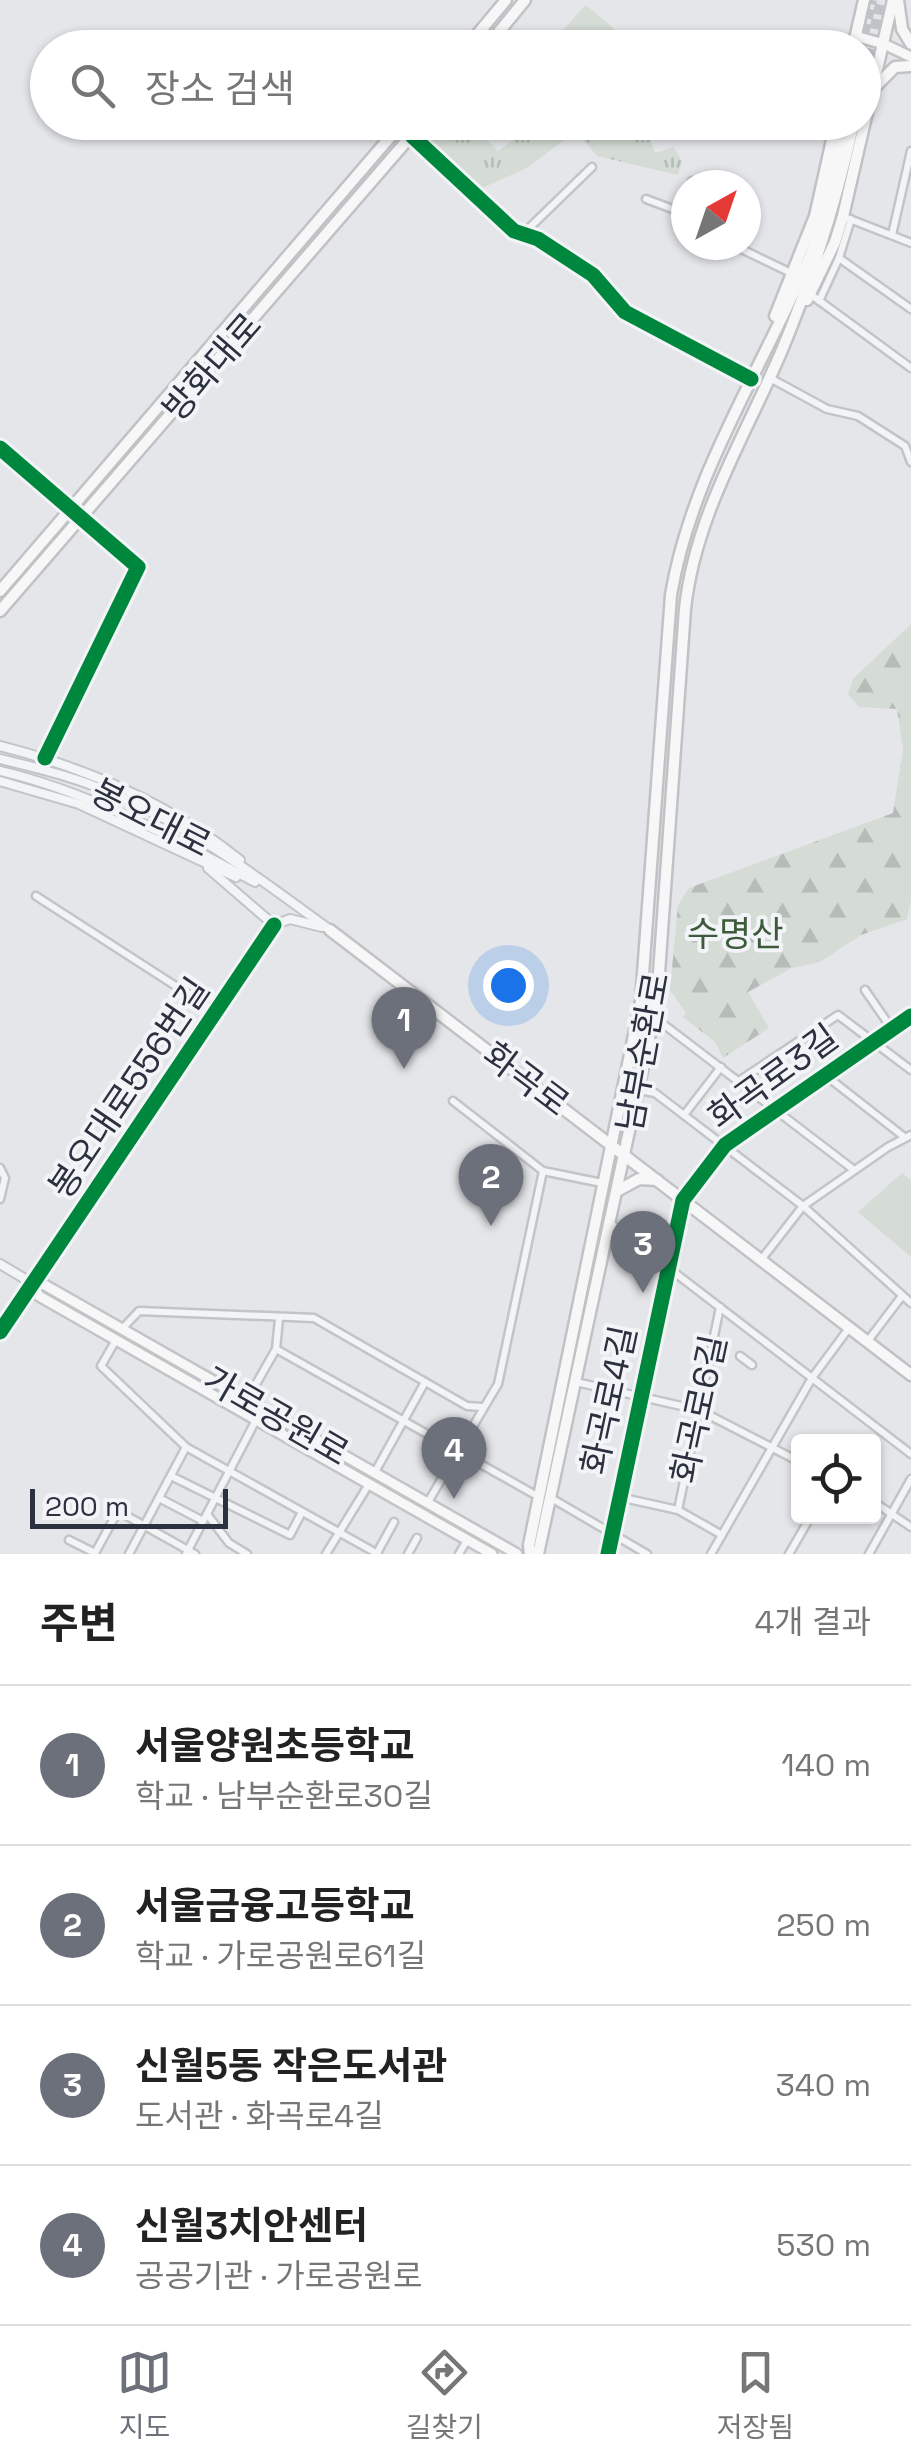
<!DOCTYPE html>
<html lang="ko">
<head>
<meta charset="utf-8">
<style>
  body { margin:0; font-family:"Space Grotesk","Noto Sans KR",sans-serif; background:#f6f6f6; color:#222 }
  .controls { position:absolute; right:30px; bottom:30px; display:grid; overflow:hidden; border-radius:10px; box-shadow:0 2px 8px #0004 }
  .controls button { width:90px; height:90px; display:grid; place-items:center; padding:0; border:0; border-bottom:2px solid #e0e0e0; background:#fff; color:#222; font:50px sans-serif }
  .compass { position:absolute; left:671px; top:170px; width:90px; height:90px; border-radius:50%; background:#fff; box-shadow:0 2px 8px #0004; rotate:40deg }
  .scale { position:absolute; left:30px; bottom:25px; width:198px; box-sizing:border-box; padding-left:10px; border:5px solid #2c3140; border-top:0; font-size:28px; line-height:35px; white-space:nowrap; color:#2c3140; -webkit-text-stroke:8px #f3f4f7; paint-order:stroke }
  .you { position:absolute; left:508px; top:985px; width:35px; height:35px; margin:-25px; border:8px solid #fff; border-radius:50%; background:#1a73e8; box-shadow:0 0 0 15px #1a73e833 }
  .badge { display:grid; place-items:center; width:65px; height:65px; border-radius:50%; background:#6c707b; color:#fff; font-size:32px; font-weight:700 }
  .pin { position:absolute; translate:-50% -82px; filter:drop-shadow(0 2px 5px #0008) }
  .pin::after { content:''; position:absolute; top:52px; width:35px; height:30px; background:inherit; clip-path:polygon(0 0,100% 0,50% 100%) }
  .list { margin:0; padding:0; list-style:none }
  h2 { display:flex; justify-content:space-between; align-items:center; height:130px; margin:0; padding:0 40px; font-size:42px }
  h2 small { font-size:32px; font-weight:400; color:#767676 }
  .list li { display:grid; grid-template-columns:65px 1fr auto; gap:30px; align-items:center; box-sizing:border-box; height:160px; padding:0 40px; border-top:2px solid #e0e0e0 }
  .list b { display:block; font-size:38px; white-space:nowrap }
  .list p { margin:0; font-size:32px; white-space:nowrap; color:#767676 }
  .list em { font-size:32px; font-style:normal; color:#767676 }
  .icon { flex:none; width:55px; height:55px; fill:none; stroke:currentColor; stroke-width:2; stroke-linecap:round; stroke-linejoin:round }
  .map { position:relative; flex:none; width:911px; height:1554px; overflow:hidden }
  .search { position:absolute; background:#fff; box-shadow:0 2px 8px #0004; left:30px; right:30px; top:30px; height:110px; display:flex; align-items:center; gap:25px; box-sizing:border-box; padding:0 35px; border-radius:55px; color:#767676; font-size:38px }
  .sheet { height:770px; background:#fff }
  nav { display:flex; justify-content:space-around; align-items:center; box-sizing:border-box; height:140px; border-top:2px solid #e0e0e0; background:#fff; font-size:28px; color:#767676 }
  nav a { display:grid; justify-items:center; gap:5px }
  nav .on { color:#6c707b }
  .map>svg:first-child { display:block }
  .grass { fill:url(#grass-tufts) }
  .forest { fill:url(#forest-firs) }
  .pitch { fill:#d4dcd5 }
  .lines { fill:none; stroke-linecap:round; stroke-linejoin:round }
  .primary-tunnel { stroke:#bfc2c7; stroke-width:10; stroke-dasharray:10 5; stroke-linecap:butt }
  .minor-casing { stroke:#c2c4c7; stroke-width:11 }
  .tertiary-casing { stroke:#c2c4c7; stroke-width:12 }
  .secondary-casing { stroke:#c2c4c7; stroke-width:14 }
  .primary-casing { stroke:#c1c2c6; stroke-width:15 }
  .minor { stroke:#f3f4f5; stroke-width:6 }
  .tertiary { stroke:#f3f4f5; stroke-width:8 }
  .secondary { stroke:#f7f7f7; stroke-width:9 }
  .primary { stroke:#f7f7f7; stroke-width:10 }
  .minor-bridge-casing { stroke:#c2c4c7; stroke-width:11; stroke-linecap:butt }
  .minor-bridge { stroke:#f3f4f5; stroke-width:6 }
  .cycleway-casing { stroke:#f3f4f7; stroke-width:21 }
  .cycleway { stroke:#00873e; stroke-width:15 }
  .labels { text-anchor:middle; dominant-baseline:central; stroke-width:8; stroke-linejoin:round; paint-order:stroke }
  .street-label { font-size:35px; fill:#2c3140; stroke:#f3f4f7 }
  .park-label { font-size:35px; fill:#3d5b3b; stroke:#f3f4f7 }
</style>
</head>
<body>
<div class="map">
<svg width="911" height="1554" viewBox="0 0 911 1554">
  <defs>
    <pattern id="grass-tufts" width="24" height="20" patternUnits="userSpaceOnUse" patternTransform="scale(2.5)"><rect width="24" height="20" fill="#d4dcd5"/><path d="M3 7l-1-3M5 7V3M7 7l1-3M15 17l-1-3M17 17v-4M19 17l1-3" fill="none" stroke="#b6bdb8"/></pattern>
    <pattern id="forest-firs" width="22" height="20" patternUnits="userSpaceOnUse" patternTransform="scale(2.5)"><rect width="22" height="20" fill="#d4dcd5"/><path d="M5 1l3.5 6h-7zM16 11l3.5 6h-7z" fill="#b6bdb8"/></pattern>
  </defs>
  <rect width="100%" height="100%" fill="#e4e6e9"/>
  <!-- grass -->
  <polygon class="grass" points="440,123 476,123 474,126 498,151 536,123 645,123 655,153 674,147 682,162 678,175 597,156 576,131 527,168 482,188 427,138"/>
  <!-- forest -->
  <polygon class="forest" points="911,624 911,900 907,919 861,935 820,962 792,968 748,992 769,1028 723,1058 715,1042 683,1017 686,1013 670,990 678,905 689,888 893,813 903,749 897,709 859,707 848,694 853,679"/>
  <!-- pitch -->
  <g class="pitch">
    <polygon points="586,5 611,26 627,47 547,47"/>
    <polygon points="902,1173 911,1181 911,1257 858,1212"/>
  </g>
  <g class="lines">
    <!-- primary-tunnel -->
    <g class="primary-tunnel">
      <polyline points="861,48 872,0"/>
      <polyline points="865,73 881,0"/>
    </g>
    <!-- minor casing -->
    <g class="minor-casing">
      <g id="minor">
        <polyline points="412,136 514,231 538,239 593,275 625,312 751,379"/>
        <polyline points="692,181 693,185"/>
        <polyline points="646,199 686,214"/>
        <polyline points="847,218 911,243"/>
        <polyline points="523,234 592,167"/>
        <polyline points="892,235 911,151"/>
        <polyline points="733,245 791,273"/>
        <polyline points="839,258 911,309"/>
        <polyline points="810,294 911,368"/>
        <polyline points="819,301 839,258 851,219"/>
        <polyline points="770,378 827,409 858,416 905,446 911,462"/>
        <polyline points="0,448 46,487"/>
        <polyline points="45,758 138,571 136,563 109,539"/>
        <polyline points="36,896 216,1012"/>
        <polyline points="865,990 892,1029"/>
        <polyline points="654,1017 854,1170"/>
        <polyline points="825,1075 903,1136"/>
        <polyline points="739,1081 838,1015 911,1070"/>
        <polyline points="639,1090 655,1093 803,1206 911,1303"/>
        <polyline points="453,1101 543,1171 602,1183"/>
        <polyline points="684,1115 721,1067"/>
        <polyline points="0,1168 5,1178 0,1199"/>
        <polyline points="610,1223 911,1454"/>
        <polyline points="761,1260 803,1206 888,1147 911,1135"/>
        <polyline points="122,1329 139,1311 314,1318 467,1406 482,1407"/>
        <polyline points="116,1340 101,1366 186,1447 378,1554"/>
        <polyline points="867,1342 902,1296"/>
        <polyline points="276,1349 539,1497"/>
        <polyline points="740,1356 752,1365"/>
        <polyline points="576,1382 699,1410 798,1461"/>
        <polyline points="247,1400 276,1349 279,1319"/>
        <polyline points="375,1472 425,1382"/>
        <polyline points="171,1476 290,1535 302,1512"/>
        <polyline points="619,1497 678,1510 722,1535"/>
        <polyline points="159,1498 203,1521"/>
        <polyline points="551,1498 647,1554"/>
        <polyline points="428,1502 498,1384 543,1171"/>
        <polyline points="874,1502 911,1527"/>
        <polyline points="678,1510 720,1307"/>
        <polyline points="207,1514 229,1543 247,1554"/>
        <polyline points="69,1540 95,1553"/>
        <polyline points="95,1553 118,1511 195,1554"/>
        <polyline points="377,1553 394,1522"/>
        <polyline points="129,1554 186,1447"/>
        <polyline points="186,1554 256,1420"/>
        <polyline points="326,1554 369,1484"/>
        <polyline points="408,1554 417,1538"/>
        <polyline points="459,1554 467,1540"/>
        <polyline points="608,1554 683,1200 725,1145 911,1016"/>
        <polyline points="711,1554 812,1378 849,1328"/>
        <polyline points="789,1554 811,1516"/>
        <polyline points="869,1554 911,1479"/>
      </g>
    </g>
    <!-- tertiary casing -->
    <g class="tertiary-casing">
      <g id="tertiary">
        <path d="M 0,746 C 87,768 170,804 240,860"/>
        <path d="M 0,759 C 33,767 66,775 97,787 C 182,820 257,876 330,930"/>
        <path d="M 0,771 C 93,793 172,838 255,882"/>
        <polyline points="0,781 79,804 236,877"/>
        <polyline points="208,868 274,925"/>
        <polyline points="274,925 290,919 322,927"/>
        <polyline points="0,1264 32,1283"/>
        <polyline points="0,1332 274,925"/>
      </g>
    </g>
    <!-- secondary casing -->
    <g class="secondary-casing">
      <g id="secondary">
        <polyline points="855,36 884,44 911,57"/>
        <polyline points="32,1283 43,1284 517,1554"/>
        <polyline points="32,1283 39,1296 492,1554"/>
      </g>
    </g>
    <!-- primary casing -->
    <g class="primary-casing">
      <g id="primary">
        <polyline points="898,0 902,29 911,44"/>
        <polyline points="466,48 506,0"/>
        <polyline points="486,48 525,0"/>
        <polyline points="853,48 864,0"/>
        <polyline points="864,79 865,73"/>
        <polyline points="876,86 895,67 911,66"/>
        <polyline points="807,300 835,242 843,216 893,0"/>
        <polyline points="775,316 815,216 836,122"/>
        <polyline points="0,591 403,122"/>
        <polyline points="0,611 423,122"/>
        <polyline points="330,930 911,1375"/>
        <polyline points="627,1072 632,1086 628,1107 635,1107"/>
        <polyline points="617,1191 639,1179 657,1180"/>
        <path d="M 530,1554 L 529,1545 L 641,1001 L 671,595 C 691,474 763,368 810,256 C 827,214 834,167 844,122"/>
        <path d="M 538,1554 L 657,1001 L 685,609 C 695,515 746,435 782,350 C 814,273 836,204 854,122"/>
      </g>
    </g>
    <!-- minor -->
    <use href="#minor" class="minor"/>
    <!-- tertiary -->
    <use href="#tertiary" class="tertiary"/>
    <!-- secondary -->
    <use href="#secondary" class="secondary"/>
    <!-- primary -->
    <use href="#primary" class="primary"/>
    <!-- minor-bridge casing -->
    <g class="minor-bridge-casing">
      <polyline id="minor-bridge" points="46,487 109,539"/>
    </g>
    <!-- minor-bridge -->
    <use href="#minor-bridge" class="minor-bridge"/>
    <!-- cycleway casing -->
    <g class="cycleway-casing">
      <g id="cycleway">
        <polyline points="412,136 514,231 538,239 593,275 625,312 751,379"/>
        <polyline points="0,448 138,567 45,758"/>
        <polyline points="0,1332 274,925"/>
        <polyline points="608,1554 683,1200 725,1145 911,1016"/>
      </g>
    </g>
    <!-- cycleway -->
    <use href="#cycleway" class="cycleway"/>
  </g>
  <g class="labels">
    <!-- street labels -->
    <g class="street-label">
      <text transform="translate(212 367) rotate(-49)">방화대로</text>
      <text transform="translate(151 818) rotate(27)">봉오대로</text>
      <text transform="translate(643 1052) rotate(-80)">남부순환로</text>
      <text transform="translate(773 1077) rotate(-36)">화곡로3길</text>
      <text transform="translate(526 1079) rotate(37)">화곡로</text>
      <text transform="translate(129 1088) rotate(-56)">봉오대로556번길</text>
      <text transform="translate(609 1400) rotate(-78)">화곡로4길</text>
      <text transform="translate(699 1409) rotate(-78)">화곡로6길</text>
      <text transform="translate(276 1416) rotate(30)">가로공원로</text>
    </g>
    <!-- park labels -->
    <g class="park-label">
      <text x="735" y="934">수명산</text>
    </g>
  </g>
</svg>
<div class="controls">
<button><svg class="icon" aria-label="locate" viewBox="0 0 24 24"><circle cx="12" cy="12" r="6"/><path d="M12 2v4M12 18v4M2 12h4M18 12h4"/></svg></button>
</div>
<svg class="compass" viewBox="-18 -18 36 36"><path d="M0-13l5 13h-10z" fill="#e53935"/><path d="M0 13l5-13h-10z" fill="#767676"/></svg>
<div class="scale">200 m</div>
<div class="you"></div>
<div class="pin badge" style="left:404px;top:1069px">1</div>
<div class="pin badge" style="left:491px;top:1226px">2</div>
<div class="pin badge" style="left:643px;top:1293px">3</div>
<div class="pin badge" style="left:454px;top:1499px">4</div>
<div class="search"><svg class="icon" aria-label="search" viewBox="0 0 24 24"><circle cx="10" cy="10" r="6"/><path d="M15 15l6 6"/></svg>장소 검색</div>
</div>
<section class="sheet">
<h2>주변<small>4개 결과</small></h2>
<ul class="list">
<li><span class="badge">1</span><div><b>서울양원초등학교</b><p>학교 · 남부순환로30길</p></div><em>140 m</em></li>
<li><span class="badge">2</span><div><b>서울금융고등학교</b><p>학교 · 가로공원로61길</p></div><em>250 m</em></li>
<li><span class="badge">3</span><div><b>신월5동 작은도서관</b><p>도서관 · 화곡로4길</p></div><em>340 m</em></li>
<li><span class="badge">4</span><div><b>신월3치안센터</b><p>공공기관 · 가로공원로</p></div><em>530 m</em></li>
</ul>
</section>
<nav>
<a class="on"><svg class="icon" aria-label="map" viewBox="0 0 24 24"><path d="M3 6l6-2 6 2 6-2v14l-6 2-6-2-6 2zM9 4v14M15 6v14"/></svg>지도</a>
<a><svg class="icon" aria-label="directions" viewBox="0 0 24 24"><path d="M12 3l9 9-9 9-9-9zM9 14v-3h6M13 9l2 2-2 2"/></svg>길찾기</a>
<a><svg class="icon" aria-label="saved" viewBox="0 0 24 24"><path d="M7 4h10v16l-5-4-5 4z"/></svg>저장됨</a>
</nav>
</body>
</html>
